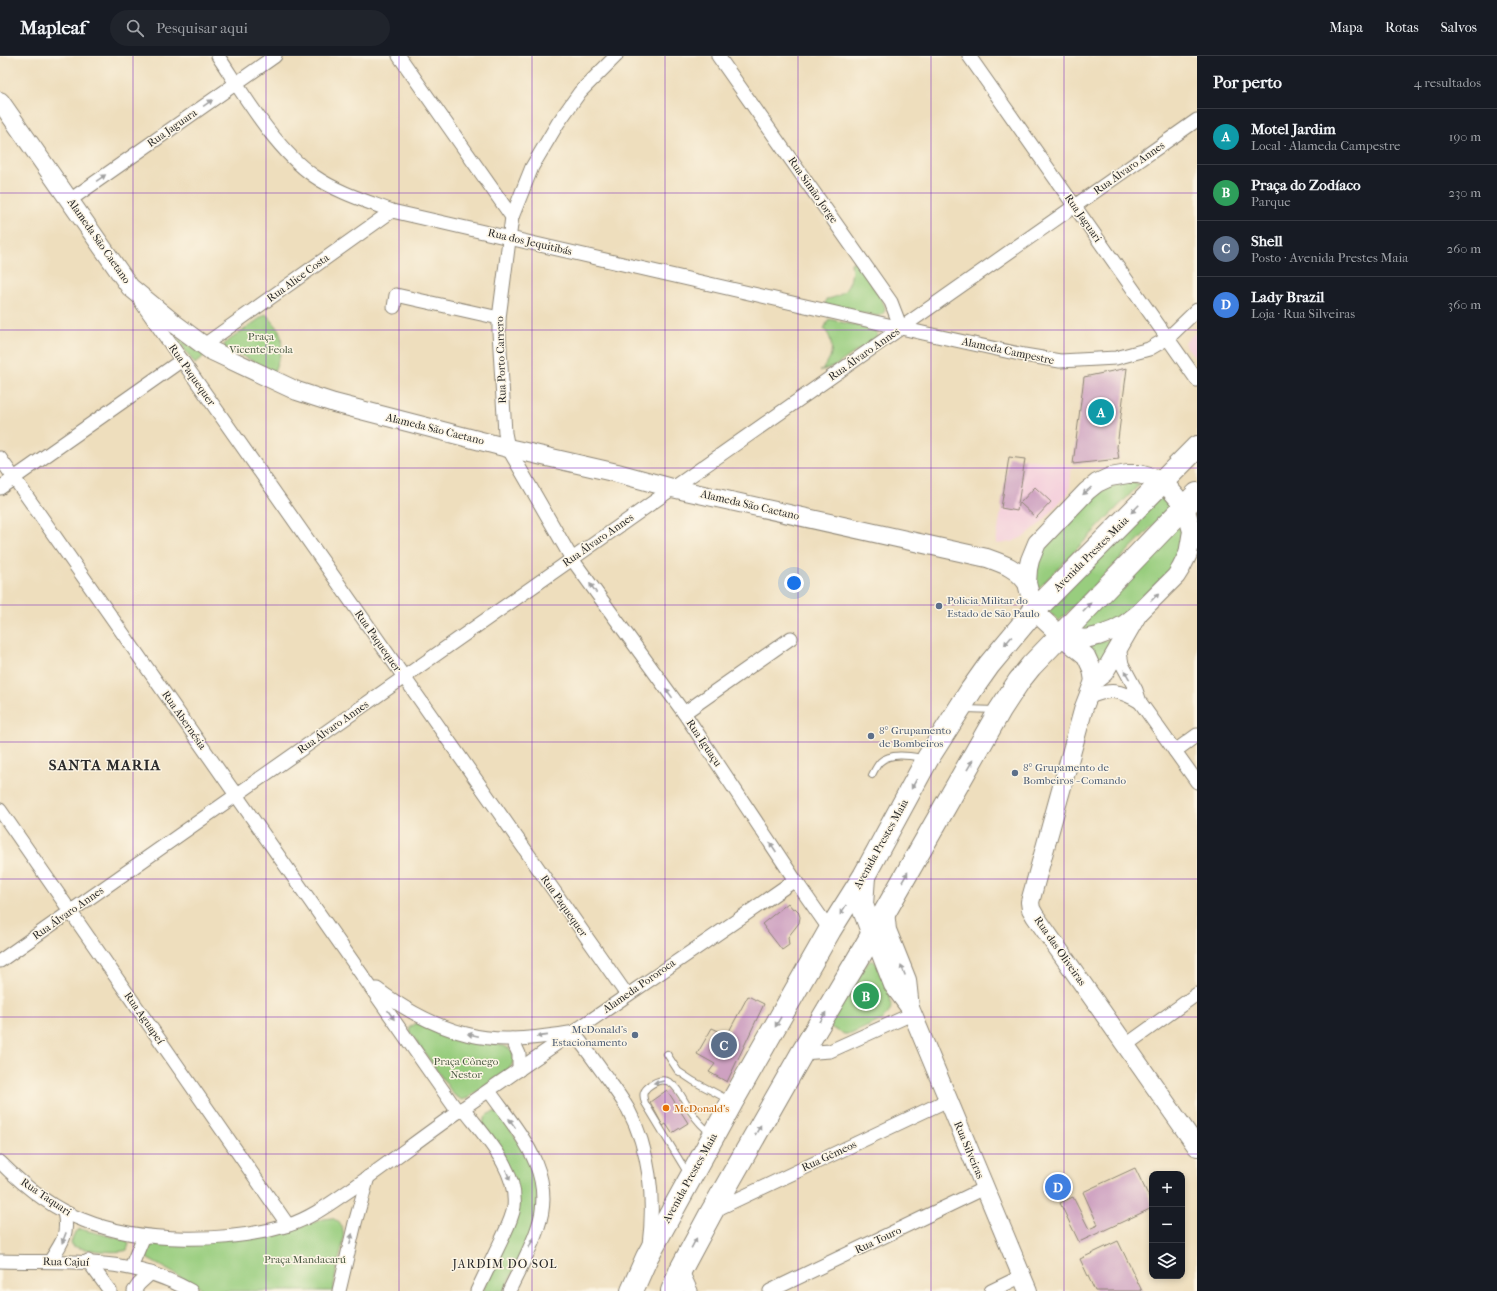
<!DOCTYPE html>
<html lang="pt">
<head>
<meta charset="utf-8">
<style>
  body { margin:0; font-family:"IM FELL French Canon",serif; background:#20242c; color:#f1f3f6 }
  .controls { position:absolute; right:12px; bottom:12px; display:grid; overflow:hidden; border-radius:8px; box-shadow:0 2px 6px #0003 }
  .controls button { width:36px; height:36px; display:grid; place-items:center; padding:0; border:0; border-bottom:1px solid #363941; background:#171b24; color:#f1f3f6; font:20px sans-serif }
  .you { position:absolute; left:794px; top:527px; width:14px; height:14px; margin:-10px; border:3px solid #fff; border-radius:50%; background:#1a73e8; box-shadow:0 0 0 6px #1a73e833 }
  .badge { display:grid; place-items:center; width:26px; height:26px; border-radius:50%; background:#0b8043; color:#fff; font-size:13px; font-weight:700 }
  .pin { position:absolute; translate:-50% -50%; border:2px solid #fff; box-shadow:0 1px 4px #0006 }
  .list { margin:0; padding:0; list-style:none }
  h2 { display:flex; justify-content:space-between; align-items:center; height:52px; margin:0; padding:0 16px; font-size:17px }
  h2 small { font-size:13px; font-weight:400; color:#9ea1a6 }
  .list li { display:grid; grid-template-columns:26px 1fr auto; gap:12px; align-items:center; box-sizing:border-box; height:56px; padding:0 16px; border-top:1px solid #363941 }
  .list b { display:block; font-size:15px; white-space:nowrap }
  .list p { margin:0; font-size:13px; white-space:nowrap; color:#9ea1a6 }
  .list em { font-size:13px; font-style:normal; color:#9ea1a6 }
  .icon { flex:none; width:22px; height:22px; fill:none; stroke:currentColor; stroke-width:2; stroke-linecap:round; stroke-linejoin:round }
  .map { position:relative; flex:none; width:1197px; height:1235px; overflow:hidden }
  header { display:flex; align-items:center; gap:24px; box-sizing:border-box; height:56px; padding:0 20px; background:#171b24; border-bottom:1px solid #363941 }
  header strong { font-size:19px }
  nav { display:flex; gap:22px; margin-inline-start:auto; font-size:14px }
  .search { width:280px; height:36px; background:#20242c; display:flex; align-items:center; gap:10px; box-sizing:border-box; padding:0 14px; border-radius:22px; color:#9ea1a6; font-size:15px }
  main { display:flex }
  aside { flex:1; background:#171b24 }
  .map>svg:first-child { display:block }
  .built { fill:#f4cfdc }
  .green { fill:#98cd7e; stroke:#627c54 }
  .building { fill:#cea1c1 }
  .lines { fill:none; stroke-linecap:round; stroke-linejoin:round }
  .lane-casing { stroke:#8c8474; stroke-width:8 }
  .street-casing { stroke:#8c8474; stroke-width:15 }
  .secondary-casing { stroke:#8c8474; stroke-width:20 }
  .highway-casing { stroke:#8c8474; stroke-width:24 }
  .lane { stroke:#fff; stroke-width:6 }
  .street { stroke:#fff; stroke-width:13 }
  .secondary { stroke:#fff; stroke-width:18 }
  .highway { stroke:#fff; stroke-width:22 }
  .oneway { fill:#a0a0a0 }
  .grid { fill:none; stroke:#7b2cbf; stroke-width:1; stroke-opacity:0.55 }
  .service-dot { fill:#5c6f8a; stroke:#fcf5e5; stroke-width:1.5 }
  .food-dot { fill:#e8710a; stroke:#fcf5e5; stroke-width:1.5 }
  .labels { text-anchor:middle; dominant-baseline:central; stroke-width:3; stroke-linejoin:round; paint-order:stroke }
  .street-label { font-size:11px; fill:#2b2b2b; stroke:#fcf5e5 }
  .park-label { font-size:11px; fill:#4c5c44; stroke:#fcf5e5 }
  .service-label { font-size:11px; fill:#4e5e75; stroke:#fcf5e5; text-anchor:start }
  .food-label { font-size:11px; fill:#c56008; stroke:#fcf5e5; text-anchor:start }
  .neighbourhood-label { font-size:12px; letter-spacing:1px; fill:#2b2b2b; stroke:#fcf5e5 }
  .district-label { font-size:15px; font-weight:bold; letter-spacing:1px; fill:#2b2b2b; stroke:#fcf5e5 }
</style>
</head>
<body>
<header>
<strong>Mapleaf</strong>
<div class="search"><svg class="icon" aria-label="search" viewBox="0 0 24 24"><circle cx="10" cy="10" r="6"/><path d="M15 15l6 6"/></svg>Pesquisar aqui</div>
<nav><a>Mapa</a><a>Rotas</a><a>Salvos</a></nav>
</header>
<main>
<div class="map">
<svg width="1197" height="1235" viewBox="0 0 1197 1235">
  <rect width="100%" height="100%" fill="#fcf5e5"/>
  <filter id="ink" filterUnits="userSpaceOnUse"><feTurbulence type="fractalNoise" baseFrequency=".025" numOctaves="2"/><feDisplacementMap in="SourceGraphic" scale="8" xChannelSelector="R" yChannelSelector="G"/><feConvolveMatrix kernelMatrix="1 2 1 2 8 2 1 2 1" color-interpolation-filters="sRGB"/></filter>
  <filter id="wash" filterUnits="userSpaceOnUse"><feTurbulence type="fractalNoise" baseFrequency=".012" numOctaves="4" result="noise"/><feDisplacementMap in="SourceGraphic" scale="16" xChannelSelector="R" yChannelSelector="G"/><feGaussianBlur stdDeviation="0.9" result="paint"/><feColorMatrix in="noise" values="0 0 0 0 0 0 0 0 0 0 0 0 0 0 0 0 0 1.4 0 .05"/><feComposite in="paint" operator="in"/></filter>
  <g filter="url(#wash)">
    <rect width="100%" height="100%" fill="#eedebd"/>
    <!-- built -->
    <g class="built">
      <polygon points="1197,275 1197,304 1184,287"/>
      <polygon points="1009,401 1072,409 1069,436 1041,467 1025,480 1012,486 996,488"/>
    </g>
    <!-- green -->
    <g class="green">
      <path d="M 854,205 C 860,213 885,245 885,252 C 885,258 881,259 877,260 L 825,249 L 826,243 C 846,241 854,226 851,207 Z"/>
      <path d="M 266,258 C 269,262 274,266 277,271 C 286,284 280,301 274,315 L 225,292 L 224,288 Z"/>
      <path d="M 829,263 L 874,274 L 878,278 L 877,281 L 835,310 L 820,315 C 823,312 826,309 828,305 C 834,296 832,280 824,273 Z"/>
      <polygon points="175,280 203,299 204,300 195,308"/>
      <polygon points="1129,426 1140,428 1037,534 1035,522 1038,506 1045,492 1092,442 1102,435 1113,430"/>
      <polygon points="1160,440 1171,451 1059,565 1046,553"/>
      <polygon points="1179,468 1181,476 1181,489 1179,497 1169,516 1121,562 1098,573 1075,575"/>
      <polygon points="1116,581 1104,614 1097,600 1089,591 1090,589"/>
      <polygon points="869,905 873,905 877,908 890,936 891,952 888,958 882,964 851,978 844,978 826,969"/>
      <path d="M 417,967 C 436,974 455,983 476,987 C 489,989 503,985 513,996 L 513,1007 L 509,1013 L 468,1042 L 462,1044 L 454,1039 L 410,976 L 410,971 Z"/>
      <path d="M 495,1056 L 499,1058 C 514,1078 529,1100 536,1125 C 546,1158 518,1205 504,1235 L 483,1235 L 519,1150 L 483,1069 C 483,1061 487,1057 495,1056 Z"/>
      <path d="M 331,1162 C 352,1168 341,1195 337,1210 C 336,1218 334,1227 333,1235 L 206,1235 L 148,1203 L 144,1198 L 147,1189 L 153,1187 L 287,1175 L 324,1163 Z"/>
      <path d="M 80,1173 L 126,1184 L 129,1188 L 127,1194 C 117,1198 83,1194 73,1190 L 71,1187 L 75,1176 Z"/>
    </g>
    <g id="blocks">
      <!-- building -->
      <g class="building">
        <polygon points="1127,312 1117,391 1119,403 1073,408 1084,321"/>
        <polygon points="1009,401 1025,403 1017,455 1001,452"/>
        <polygon points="1035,431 1051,446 1036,462 1020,447"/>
        <polygon points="788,847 793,853 795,852 798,855 800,861 799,867 788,881 789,889 782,894 762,868"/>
        <polygon points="748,940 764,948 727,1026 709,1016 715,1008 697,998 712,972 727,979"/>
        <polygon points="667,1034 688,1067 672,1077 666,1068 663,1070 650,1046"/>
        <polygon points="1135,1112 1152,1147 1152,1152 1079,1186 1060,1147 1073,1141 1089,1173 1098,1169 1083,1136"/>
        <polygon points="1118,1185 1142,1235 1095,1235 1080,1203"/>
      </g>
    </g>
  </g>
  <g filter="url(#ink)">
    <use href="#blocks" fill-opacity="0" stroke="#8c8474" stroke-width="1"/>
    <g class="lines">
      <!-- lane casing -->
      <g class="lane-casing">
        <g id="lane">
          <polyline points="966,653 995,654"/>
          <path d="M 872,719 C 874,715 877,709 880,706 C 891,696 911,700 923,702"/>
          <polyline points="667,998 678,1015 693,1025 729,1044"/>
          <path d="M 688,1118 L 645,1047 C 643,1040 642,1036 648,1031 C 671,1012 680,1038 690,1054 C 696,1063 702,1071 711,1077"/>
        </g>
      </g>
      <!-- street casing -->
      <g class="street-casing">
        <g id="street">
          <path d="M 218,0 C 244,39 275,93 314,120 C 337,136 366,145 392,155 L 923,277 L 1024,299 L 1060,305 L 1116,302 L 1149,293 L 1168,282 L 1197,254"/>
          <polyline points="399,0 512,161"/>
          <polyline points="616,0 580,36 558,67 532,111 512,161 499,262 499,276 505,377 508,392 572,503 684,657 795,824 830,874"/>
          <polyline points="718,0 891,246 901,272"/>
          <polyline points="969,0 1197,324"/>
          <polyline points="70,144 275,0"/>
          <polyline points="141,246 627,939"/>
          <polyline points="394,251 396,239 499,262"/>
          <polyline points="204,289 392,155"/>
          <polyline points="0,402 458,1056"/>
          <polyline points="0,432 182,304"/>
          <polyline points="1119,591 1122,608 1136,634 1140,646 1197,726"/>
          <path d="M 1088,642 C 1110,632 1120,634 1140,646"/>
          <polyline points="684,657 791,582"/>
          <polyline points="1175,695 1197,679"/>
          <polyline points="0,754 288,1169"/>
          <polyline points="0,905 1197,64"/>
          <path d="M 377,933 C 416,962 462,985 512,983 C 531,983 550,980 569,977"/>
          <path d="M 573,976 C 584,990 594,1004 604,1018 C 612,1029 621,1041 628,1053 C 650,1094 655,1143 649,1189"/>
          <polyline points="512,983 519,998 519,1014"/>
          <polyline points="1126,989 1197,938"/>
          <polyline points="802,997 830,995 912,958"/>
          <path d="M 489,1035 C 518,1076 557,1116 538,1171 C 531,1193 519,1214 509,1235"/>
          <path d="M 463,1052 C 484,1080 518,1113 514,1151 C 512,1163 506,1174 501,1185 C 493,1202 485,1218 477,1235"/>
          <path d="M 0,1106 C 22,1128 53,1153 83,1164 C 141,1188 229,1187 289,1169 C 313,1161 332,1146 353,1132 C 390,1106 425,1079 462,1053 C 572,976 685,901 795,824"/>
          <polyline points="713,1155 948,1044"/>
          <path d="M 0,1205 C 69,1207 128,1199 191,1235"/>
          <path d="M 50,1205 C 62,1187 69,1178 64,1156"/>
          <polyline points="88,1205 110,1235"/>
          <polyline points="131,1211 144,1180"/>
          <polyline points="681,1213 691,1235"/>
          <polyline points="134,1235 139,1228 151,1217"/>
          <polyline points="339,1235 355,1167 368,1121"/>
          <polyline points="770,1235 985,1132"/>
          <polyline points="991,1235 1022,1220"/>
        </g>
      </g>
      <!-- secondary casing -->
      <g class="secondary-casing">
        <g id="secondary">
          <path d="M 0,45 L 130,231 L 175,268 L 210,294 L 267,321 L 297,335 L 334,347 L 508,392 L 617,417 L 672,432 L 987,502 C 1004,508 1016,512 1027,527"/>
          <polyline points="1138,558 1104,617 1094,625 1084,651 1030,846 1031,853 1035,860 1197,1091"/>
          <polyline points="1060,579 1085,583 1098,580 1114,574 1125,568 1138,558 1176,520 1181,512 1188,498 1192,475 1185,451 1163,425 1139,418 1128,418 1110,421 1097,427 1087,435 1037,487 1030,504 1028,513 1027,527 1034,555 1060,579 1086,600 1092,613 1094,625"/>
          <polyline points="885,855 887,874 907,924 910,952"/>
          <polyline points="873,878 893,929 910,952 1028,1235"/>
        </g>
      </g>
      <!-- highway casing -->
      <g class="highway-casing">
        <g id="highway">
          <polyline points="864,821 862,849 873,878"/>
          <polyline points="632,1235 647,1201 732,1046 830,874 864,820 928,702 972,633 989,609 1034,555 1197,391"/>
          <polyline points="672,1235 681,1213 711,1157 802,997 865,891 1000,654 1019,625 1031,610 1197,438"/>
        </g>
      </g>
      <!-- lane -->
      <use href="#lane" class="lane"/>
      <!-- street -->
      <use href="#street" class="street"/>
      <!-- secondary -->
      <use href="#secondary" class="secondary"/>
      <!-- highway -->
      <use href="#highway" class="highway"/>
    </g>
    <!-- one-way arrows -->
    <defs><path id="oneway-solid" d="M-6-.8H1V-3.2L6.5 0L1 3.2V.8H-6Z"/></defs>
    <g class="oneway">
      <use href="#oneway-solid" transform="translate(208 47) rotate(-35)"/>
      <use href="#oneway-solid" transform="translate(101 122) rotate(-35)"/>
      <use href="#oneway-solid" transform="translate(1087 435) rotate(138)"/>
      <use href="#oneway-solid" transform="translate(1135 453) rotate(135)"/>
      <use href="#oneway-solid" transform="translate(593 532) rotate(-126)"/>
      <use href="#oneway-solid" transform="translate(1155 541) rotate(-45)"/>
      <use href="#oneway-solid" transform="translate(1087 551) rotate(-46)"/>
      <use href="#oneway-solid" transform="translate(1008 585) rotate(130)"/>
      <use href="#oneway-solid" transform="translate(1127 619) rotate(-120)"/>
      <use href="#oneway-solid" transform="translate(669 637) rotate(-126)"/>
      <use href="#oneway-solid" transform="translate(970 709) rotate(-60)"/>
      <use href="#oneway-solid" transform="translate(914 728) rotate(119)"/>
      <use href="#oneway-solid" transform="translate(773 791) rotate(-124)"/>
      <use href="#oneway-solid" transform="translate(905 821) rotate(-60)"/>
      <use href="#oneway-solid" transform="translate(843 854) rotate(122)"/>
      <use href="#oneway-solid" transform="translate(903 914) rotate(-112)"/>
      <use href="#oneway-solid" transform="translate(391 959) rotate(55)"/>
      <use href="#oneway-solid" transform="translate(823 961) rotate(-59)"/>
      <use href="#oneway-solid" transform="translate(778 966) rotate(120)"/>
      <use href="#oneway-solid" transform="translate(473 979) rotate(-168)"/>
      <use href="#oneway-solid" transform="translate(542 980) rotate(174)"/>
      <use href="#oneway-solid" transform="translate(659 1026) rotate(169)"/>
      <use href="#oneway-solid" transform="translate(512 1067) rotate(-125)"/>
      <use href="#oneway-solid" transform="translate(758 1074) rotate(-60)"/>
      <use href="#oneway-solid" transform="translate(508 1119) rotate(69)"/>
      <use href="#oneway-solid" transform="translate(64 1182) rotate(111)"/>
      <use href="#oneway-solid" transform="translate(351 1183) rotate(-77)"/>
      <use href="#oneway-solid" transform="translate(531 1187) rotate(-66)"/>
      <use href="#oneway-solid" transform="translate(694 1187) rotate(-62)"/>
    </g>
  </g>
  <!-- grid -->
  <path class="grid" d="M 133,0 L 133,1235M 266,0 L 266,1235M 399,0 L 399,1235M 532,0 L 532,1235M 665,0 L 665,1235M 798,0 L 798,1235M 931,0 L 931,1235M 1064,0 L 1064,1235M 0,137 L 1197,137M 0,274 L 1197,274M 0,412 L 1197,412M 0,549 L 1197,549M 0,686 L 1197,686M 0,823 L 1197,823M 0,961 L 1197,961M 0,1098 L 1197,1098"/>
  <!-- markers -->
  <g class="service-dot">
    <circle cx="939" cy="550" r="4"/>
    <circle cx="871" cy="680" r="4"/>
    <circle cx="1015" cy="717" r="4"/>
    <circle cx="635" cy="979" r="4"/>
  </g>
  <circle class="food-dot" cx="666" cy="1052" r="4"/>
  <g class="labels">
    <!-- street labels -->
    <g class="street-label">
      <text transform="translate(172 72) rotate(-35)">Rua Jaguara</text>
      <text transform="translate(1129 112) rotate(-35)">Rua Álvaro Annes</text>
      <text transform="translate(813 134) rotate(55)">Rua Simão Jorge</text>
      <text transform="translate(1083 162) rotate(55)">Rua Jaguari</text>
      <text transform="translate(99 185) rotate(55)">Alameda São Caetano</text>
      <text transform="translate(530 186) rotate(13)">Rua dos Jequitibás</text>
      <text transform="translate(298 222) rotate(-36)">Rua Alice Costa</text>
      <text transform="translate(1008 295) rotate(12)">Alameda Campestre</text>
      <text transform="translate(864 298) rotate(-35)">Rua Álvaro Annes</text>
      <text transform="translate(501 304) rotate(-92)">Rua Porto Carrero</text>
      <text transform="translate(192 319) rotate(55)">Rua Paquequer</text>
      <text transform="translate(435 373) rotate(14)">Alameda São Caetano</text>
      <text transform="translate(750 449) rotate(13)">Alameda São Caetano</text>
      <text transform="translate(598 484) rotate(-35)">Rua Álvaro Annes</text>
      <text transform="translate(1091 498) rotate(-45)">Avenida Prestes Maia</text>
      <text transform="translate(378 585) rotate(55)">Rua Paquequer</text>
      <text transform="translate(184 664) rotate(55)">Rua Abernésia</text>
      <text transform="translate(333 671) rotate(-35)">Rua Álvaro Annes</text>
      <text transform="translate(704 687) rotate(56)">Rua Iguaçu</text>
      <text transform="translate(881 788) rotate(-61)">Avenida Prestes Maia</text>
      <text transform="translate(564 850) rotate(55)">Rua Paquequer</text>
      <text transform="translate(68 857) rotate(-35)">Rua Álvaro Annes</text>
      <text transform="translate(1060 895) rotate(55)">Rua das Oliveiras</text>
      <text transform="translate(639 930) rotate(-35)">Alameda Pororoca</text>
      <text transform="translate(144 962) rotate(55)">Rua Aguapeí</text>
      <text transform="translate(969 1094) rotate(67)">Rua Silveiras</text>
      <text transform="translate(829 1100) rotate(-25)">Rua Gêmeos</text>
      <text transform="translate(690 1122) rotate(-61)">Avenida Prestes Maia</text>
      <text transform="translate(46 1141) rotate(34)">Rua Taquari</text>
      <text transform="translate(878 1184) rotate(-25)">Rua Touro</text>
      <text transform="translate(66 1206) rotate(1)">Rua Cajuí</text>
    </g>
    <!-- park labels -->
    <g class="park-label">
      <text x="261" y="280">Praça<tspan x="261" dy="13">Vicente Feola</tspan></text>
      <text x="466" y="1005">Praça Cônego<tspan x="466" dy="13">Nestor</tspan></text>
      <text x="305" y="1203">Praça Mandacarú</text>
    </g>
    <!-- service labels -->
    <g class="service-label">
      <text x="947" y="544">Policia Militar do<tspan x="947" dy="13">Estado de São Paulo</tspan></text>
      <text x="879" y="674">8° Grupamento<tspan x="879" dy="13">de Bombeiros</tspan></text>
      <text x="1023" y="711">8° Grupamento de<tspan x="1023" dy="13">Bombeiros - Comando</tspan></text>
      <text x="627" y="973" text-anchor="end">McDonald's<tspan x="627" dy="13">Estacionamento</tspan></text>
    </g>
    <!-- food labels -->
    <g class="food-label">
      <text x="674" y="1052">McDonald's</text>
    </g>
    <!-- neighbourhood labels -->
    <g class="neighbourhood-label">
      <text x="505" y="1208">JARDIM DO SOL</text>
    </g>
    <!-- district labels -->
    <g class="district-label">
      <text x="105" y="709">SANTA MARIA</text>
    </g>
  </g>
</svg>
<div class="controls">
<button>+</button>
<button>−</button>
<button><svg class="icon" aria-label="layers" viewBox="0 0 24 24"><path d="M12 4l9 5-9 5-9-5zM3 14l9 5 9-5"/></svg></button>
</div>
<div class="you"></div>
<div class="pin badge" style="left:1101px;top:356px;background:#0f9aa8">A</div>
<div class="pin badge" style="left:866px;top:940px;background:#2e9e5b">B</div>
<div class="pin badge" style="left:724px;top:989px;background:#5c6f8a">C</div>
<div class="pin badge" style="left:1058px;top:1131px;background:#3f7fe0">D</div>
</div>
<aside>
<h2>Por perto<small>4 resultados</small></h2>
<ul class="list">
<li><span class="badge" style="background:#0f9aa8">A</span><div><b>Motel Jardim</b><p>Local · Alameda Campestre</p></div><em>190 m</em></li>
<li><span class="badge" style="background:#2e9e5b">B</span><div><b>Praça do Zodíaco</b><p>Parque</p></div><em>230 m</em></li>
<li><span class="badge" style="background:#5c6f8a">C</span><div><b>Shell</b><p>Posto · Avenida Prestes Maia</p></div><em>260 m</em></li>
<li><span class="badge" style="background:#3f7fe0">D</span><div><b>Lady Brazil</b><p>Loja · Rua Silveiras</p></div><em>360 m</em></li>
</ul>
</aside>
</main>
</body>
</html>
